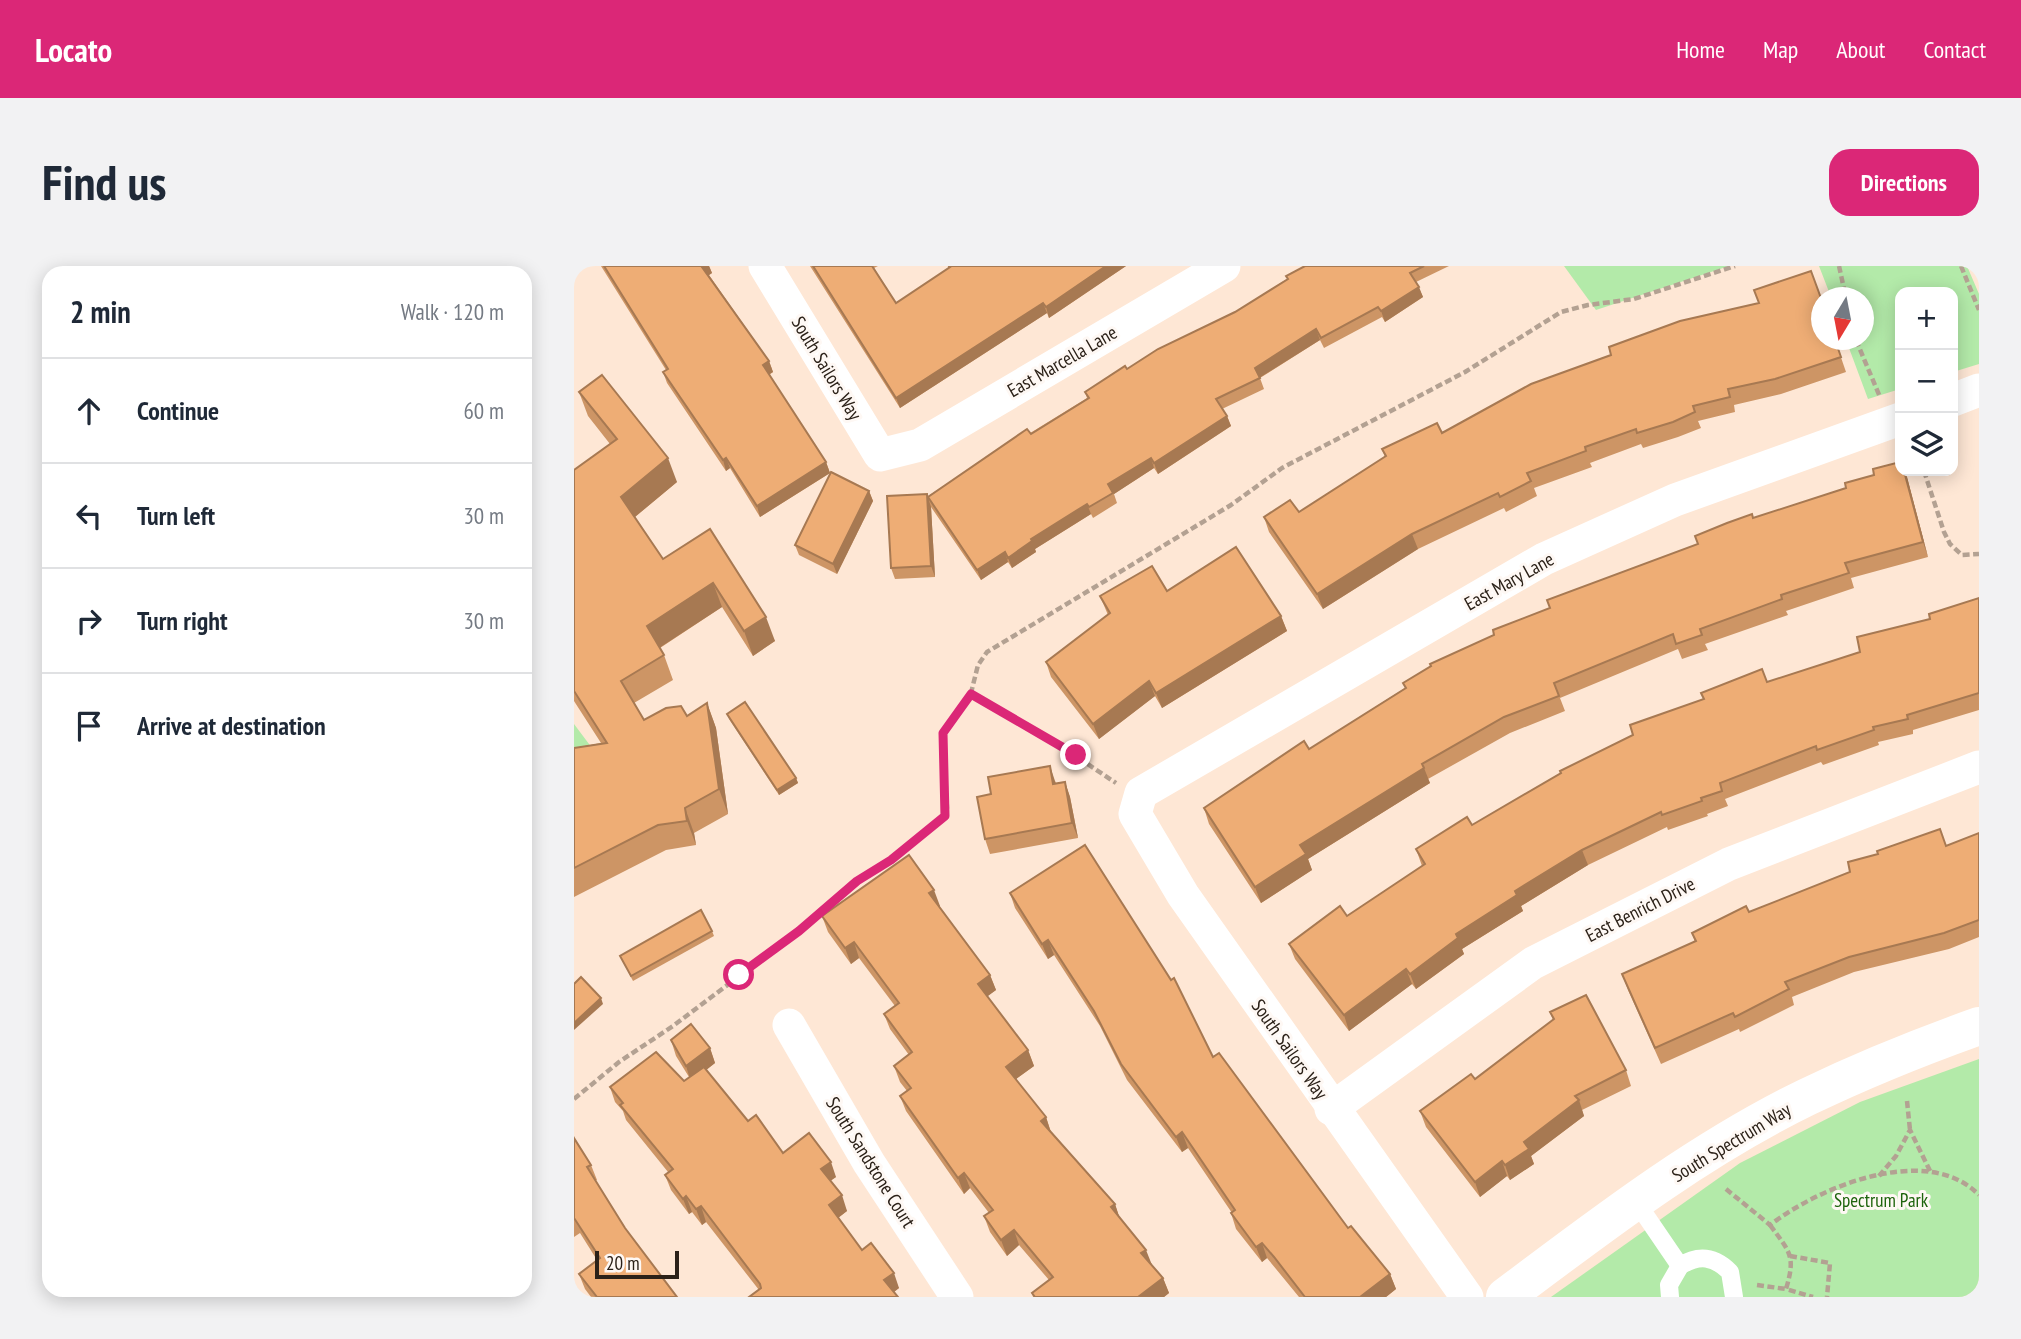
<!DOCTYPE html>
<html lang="en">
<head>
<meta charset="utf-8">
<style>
  body { margin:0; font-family:"PT Sans Narrow",sans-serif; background:#f2f2f3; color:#1f2937 }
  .controls { position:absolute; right:21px; top:21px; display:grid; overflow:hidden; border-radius:14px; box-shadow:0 4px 18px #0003 }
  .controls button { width:63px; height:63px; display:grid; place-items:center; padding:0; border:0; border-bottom:2px solid #e0e1e3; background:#fff; color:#1f2937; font:35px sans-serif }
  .compass { position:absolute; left:1237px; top:21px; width:63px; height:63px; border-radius:50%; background:#fff; box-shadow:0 4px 18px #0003; rotate:190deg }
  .scale { position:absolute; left:21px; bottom:18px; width:84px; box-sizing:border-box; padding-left:7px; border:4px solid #2b2118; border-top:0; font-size:19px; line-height:24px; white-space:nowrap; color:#2b2118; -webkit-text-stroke:5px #fef8f4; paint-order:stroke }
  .stop { position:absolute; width:21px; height:21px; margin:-16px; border:5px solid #db2777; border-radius:50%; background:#fff }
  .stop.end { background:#db2777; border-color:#fff; box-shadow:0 2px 7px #0008 }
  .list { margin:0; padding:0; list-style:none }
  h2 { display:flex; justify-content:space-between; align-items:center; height:91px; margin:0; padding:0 28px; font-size:30px }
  h2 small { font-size:23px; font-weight:400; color:#747a83 }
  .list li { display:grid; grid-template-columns:46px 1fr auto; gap:21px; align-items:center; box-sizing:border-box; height:105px; padding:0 28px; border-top:2px solid #e0e1e3 }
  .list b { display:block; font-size:26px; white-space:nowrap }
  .list em { font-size:23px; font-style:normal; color:#747a83 }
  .icon { flex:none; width:38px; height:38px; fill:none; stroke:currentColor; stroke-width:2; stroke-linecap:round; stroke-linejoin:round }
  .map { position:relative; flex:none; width:1405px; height:1031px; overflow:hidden; border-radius:21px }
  header { display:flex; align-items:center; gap:42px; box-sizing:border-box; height:98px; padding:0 35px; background:#db2777; color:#fff }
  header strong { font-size:33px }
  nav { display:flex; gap:38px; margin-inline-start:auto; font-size:24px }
  .intro { display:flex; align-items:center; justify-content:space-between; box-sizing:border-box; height:168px; padding:0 42px }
  h1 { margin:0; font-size:49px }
  .button { padding:18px 32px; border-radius:21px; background:#db2777; color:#fff; font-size:24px; font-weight:700 }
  main { display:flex; gap:42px; padding:0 42px }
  aside { flex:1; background:#fff; border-radius:21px; box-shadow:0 4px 18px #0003 }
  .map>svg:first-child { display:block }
  .green { fill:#b3eaa9 }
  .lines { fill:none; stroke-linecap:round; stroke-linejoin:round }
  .path { stroke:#b3a192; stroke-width:4.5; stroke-dasharray:7 3.5; stroke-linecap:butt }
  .lane { stroke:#fff; stroke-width:18 }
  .street { stroke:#fff; stroke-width:33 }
  .secondary { stroke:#fff; stroke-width:38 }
  .wall { fill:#cd9565 }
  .shaded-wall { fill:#a77952 }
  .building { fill:#eead75; stroke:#a77952; stroke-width:2 }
  .route { stroke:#db2777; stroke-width:9 }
  .labels { text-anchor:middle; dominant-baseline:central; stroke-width:6; stroke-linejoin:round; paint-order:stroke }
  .street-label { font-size:19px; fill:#2b2118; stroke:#fef8f4 }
  .park-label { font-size:19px; fill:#1e640d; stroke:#fef8f4 }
</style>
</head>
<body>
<header>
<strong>Locato</strong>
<nav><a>Home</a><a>Map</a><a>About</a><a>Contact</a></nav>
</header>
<div class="intro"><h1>Find us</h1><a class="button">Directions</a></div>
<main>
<aside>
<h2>2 min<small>Walk · 120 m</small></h2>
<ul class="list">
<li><svg class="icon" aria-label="ahead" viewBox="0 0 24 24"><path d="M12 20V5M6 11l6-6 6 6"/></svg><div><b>Continue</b></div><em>60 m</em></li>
<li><svg class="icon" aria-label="left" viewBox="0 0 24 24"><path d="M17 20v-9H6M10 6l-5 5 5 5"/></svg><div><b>Turn left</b></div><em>30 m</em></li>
<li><svg class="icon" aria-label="right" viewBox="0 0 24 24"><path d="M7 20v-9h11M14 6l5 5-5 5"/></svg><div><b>Turn right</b></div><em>30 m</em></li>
<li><svg class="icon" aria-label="arrive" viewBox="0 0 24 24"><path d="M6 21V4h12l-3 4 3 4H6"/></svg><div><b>Arrive at destination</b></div></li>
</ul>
</aside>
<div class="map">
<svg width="1405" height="1031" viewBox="0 0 1405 1031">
  <rect width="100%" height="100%" fill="#fee7d5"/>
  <!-- green -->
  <g class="green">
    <polygon points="990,0 1155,0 1022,44"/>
    <polygon points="1245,0 1393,0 1405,28 1405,98 1379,106 1379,26 1326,26 1326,123 1294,133 1272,74 1290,74 1290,32 1257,31"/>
    <polygon points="0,458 18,482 0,494"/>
    <polygon points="1405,793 1405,1031 977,1031 1166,897 1286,836"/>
  </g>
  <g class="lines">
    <!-- path -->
    <g class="path">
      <polyline points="1265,0 1272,32"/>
      <polyline points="1387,0 1405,44"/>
      <polyline points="1282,74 1306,131"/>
      <polyline points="1350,205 1370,266 1376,278 1388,289 1405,288"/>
      <polyline points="397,427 464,465 542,517"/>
      <polyline points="0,833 45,796 99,760 225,665 283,615 317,594 368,554 373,542 369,467 397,427 404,399 413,386 657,239 708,202 891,106 987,46 1014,39 1060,33 1161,0"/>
      <polyline points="1333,835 1336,864"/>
      <polyline points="1305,910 1322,890 1336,864 1357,907"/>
      <path d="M 1152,923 L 1196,959 C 1245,921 1353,876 1405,929"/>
      <path d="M 1196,959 C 1216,986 1222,990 1212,1023 L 1239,1031"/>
      <polyline points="1216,990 1256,997 1253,1031"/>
      <polyline points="1183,1019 1212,1023"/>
    </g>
    <!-- lane -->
    <g class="lane">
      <polyline points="1061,934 1106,1000"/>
      <path d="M 1096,1031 L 1095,1019 L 1106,1000 C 1125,988 1140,990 1156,1006 L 1160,1031"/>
    </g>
    <!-- street -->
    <g class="street">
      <polyline points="191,0 306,189 346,179 650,0"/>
      <polyline points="1379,134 1405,124"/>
      <polyline points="215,759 295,897 383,1031"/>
      <polyline points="757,843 959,697 1155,598 1405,501"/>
      <polyline points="893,1031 609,629 561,548 567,527 970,293 1101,234 1326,153"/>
    </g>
    <!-- secondary -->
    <path class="secondary" d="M 931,1031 C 1027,959 1124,884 1233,831 C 1289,804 1346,781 1405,760"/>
  </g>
  <!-- wall -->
  <g class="wall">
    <polygon points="27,0 135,0 138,7 135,9 195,95 199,106 195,109 252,196 256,207 186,251 156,202 152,205 93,117 89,106 92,104"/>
    <polygon points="236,0 304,0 300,2 322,37 375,2 374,0 552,0 475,52 473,47 326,142"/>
    <polygon points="731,0 875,0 842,16 849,31 811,56 808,51 750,82 746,74 686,112 690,123 648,143 653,150 657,160 584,208 580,202 540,228 543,237 519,252 517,248 461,283 462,286 438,302 434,296 407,314 357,241 361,311 321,313 317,302 353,228 354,230 513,132 511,126 661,46 713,13"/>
    <polygon points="1261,74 1272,106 1207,128 1160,139 1161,146 1124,155 1127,162 1104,171 1069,182 1067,178 1016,197 1018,201 960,222 963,230 932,246 930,242 844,283 749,343 695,266 690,251 725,246 811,191 808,183 868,167"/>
    <polygon points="5,126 103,216 61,251 89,293 136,263 201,375 179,390 148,341 86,382 90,389 99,414 60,437 70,454 113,450 133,437 142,462 154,548 120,567 122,579 92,584 0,631 0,482 27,477 0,435 0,204 36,178 14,150"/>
    <polygon points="1333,211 1354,291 1277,312 1280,322 1212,345 1214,349 1131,378 1134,384 1108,393 1104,383 986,432 991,445 936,467 854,513 856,517 734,593 738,604 687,637 635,558 630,542 735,483 831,422 829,417 976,342 1124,278 1179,252"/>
    <polygon points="295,225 299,235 263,308 225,289 221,279"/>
    <polygon points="593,325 707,350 713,365 588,442 581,430 525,473 477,411 472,396 534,349 526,330"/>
    <polygon points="1405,332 1405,444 1339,464 1339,468 1304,476 1305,479 1249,499 1247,496 1151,533 1154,540 1133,548 1134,550 1094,564 1093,561 1014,599 947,640 949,645 888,683 890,688 842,723 838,718 775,765 721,693 715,678 773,650 848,600 842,583 898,559 1193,416 1286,386 1356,353"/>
    <polygon points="153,448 222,512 224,517 205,529 155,453"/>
    <polygon points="481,515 482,517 491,516 496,531 504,572 416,588 411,573"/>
    <polygon points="1405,567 1405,671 1375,683 1280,706 1218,731 1220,739 1166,766 1165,763 1087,798 1054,724 1048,708 1121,676 1118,667 1175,646 1372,580"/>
    <polygon points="436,627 639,791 774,962 816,1008 822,1023 812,1031 725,1031 693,992 688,996 662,963 657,947 658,947 614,882 608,886 553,814 526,760 480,689 474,693 441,642"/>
    <polygon points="365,640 416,709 422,724 413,730 454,784 460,800 442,813 472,851 477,866 541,938 545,951 578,999 589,1012 595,1027 590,1031 459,1031 458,1027 475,1014 445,979 433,990 416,966 410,950 415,947 396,922 390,928 332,845 326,830 333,825 326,816 320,800 335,789 316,763 310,748 321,740 285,692 277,698 254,666 248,650 366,640"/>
    <polygon points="138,665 140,670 59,715 46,690"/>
    <polygon points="976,746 1052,804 1057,820 1008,844 1010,850 957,890 960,898 936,914 933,910 906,931 852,861 846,845 901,813 979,754"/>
    <polygon points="97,774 136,782 141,797 132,804 174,855 209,887 262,911 256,915 273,945 264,952 288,984 325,1022 320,1026 185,1024 132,956 128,959 118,946 115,948 97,924 91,909 94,906 52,854 49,845 41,836 36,821 110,815 115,811 102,790"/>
    <polygon points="0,872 17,899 23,914 21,915 51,962 103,1031 17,1031 11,1023 5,1008 23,994 6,967 0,971"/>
  </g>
  <!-- shaded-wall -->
  <g class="shaded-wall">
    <polygon points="129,0 135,0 138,7 132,11 128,1"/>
    <polygon points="532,0 552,0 475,52 472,41"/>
    <polygon points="845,21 849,31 811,56 807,45"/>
    <polygon points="469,37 473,47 326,142 322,132"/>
    <polygon points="742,63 746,74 685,112 681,102"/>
    <polygon points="195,95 199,106 192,110 189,99"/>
    <polygon points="653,150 657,160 584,208 580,197"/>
    <polygon points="94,192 103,216 56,255 47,231"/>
    <polygon points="152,192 156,202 152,205 149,194"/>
    <polygon points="577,192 580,202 540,228 534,218"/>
    <polygon points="252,196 256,207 186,251 183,240"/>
    <polygon points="1330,205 1333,211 1354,291 1349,276"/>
    <polygon points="295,225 299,235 263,308 259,298"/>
    <polygon points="353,228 357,241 361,311 357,300"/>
    <polygon points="513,238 517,248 461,283 462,286 438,302 434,292 457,273"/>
    <polygon points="838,268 844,283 749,343 743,328"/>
    <polygon points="431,286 434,296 407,314 403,304"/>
    <polygon points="139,317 148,341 82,384 73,360"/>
    <polygon points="707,350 713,365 588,442 582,427"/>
    <polygon points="192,351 201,375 179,390 170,365"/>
    <polygon points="575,415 581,430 525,473 519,458"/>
    <polygon points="133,437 142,462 154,548 145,523"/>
    <polygon points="476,500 481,515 484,533 479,518"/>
    <polygon points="850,502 856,517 734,593 738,604 687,637 681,621 726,579"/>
    <polygon points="222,512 224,517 205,529 203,524"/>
    <polygon points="491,516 496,531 504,572 498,557"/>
    <polygon points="111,542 120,567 122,579 113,555"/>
    <polygon points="1008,584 1014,599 947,640 949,645 888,683 890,688 842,723 836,708 882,668 941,625"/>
    <polygon points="360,624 366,640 361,643 355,627"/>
    <polygon points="474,674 480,689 474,693 468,678"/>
    <polygon points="280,676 285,692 277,698 271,682"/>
    <polygon points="832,703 838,718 775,765 770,749"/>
    <polygon points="416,709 422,724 410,733 404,718"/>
    <polygon points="27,732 29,738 0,764 0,757"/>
    <polygon points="136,782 141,797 117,816 112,800"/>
    <polygon points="454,784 460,800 438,816 432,801"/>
    <polygon points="1005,834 1010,850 957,890 960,898 936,914 931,899 950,876"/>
    <polygon points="472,851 477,867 467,855"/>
    <polygon points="608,866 614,882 608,886 602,871"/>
    <polygon points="928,895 933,910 906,931 901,916"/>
    <polygon points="257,896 262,911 252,918 247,903"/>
    <polygon points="390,907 396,922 390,928 384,912"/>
    <polygon points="268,929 273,945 260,955 255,939"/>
    <polygon points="112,930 118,946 115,948 109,933"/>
    <polygon points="541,938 546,953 537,941"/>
    <polygon points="127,940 132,956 128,959 122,943"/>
    <polygon points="440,964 445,979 433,990 427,974"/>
    <polygon points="688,977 693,992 688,996 682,981"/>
    <polygon points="572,984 578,999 567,987"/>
    <polygon points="320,1007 325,1022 316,1029 310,1014"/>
    <polygon points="816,1008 822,1023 812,1031 786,1031"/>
    <polygon points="589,1012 595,1027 590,1031 564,1031"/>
  </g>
  <!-- building -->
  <g class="building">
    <polygon points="30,0 129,0 128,1 195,95 189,99 252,196 183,240 152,192 149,194 89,106 94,103"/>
    <polygon points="239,0 298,0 322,37 376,1 375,0 532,0 472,41 469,37 322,132"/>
    <polygon points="731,0 850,0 836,7 845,21 807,45 804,41 747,72 742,63 681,102 686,112 642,133 653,150 580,197 577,192 534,218 539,227 515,241 513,238 457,273 458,275 434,292 431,286 403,304 354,231 453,163 457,168 515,132 511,126 551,100 553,103 584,83 661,46 714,13 712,10"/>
    <polygon points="1237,5 1248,35 1248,74 1261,74 1267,91 1201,113 1154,123 1156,131 1119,140 1121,146 1099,156 1063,167 1062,163 1011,181 1012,185 953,207 957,215 926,231 924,227 838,268 743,328 690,251 716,234 725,246 812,190 808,183 863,157 868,167 957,118 1037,89 1035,81 1106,55 1185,37 1180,24"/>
    <polygon points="28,109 94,192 47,231 89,293 136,263 192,351 170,365 139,317 73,360 90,389 47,415 70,454 92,442 107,440 113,450 133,437 145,523 111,542 113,555 84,559 0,602 0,482 33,477 0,425 0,204 43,173 5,126"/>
    <polygon points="1326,196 1326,205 1330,205 1349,276 1271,297 1275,307 1207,329 1208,333 1126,363 1128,369 1102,378 1099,368 980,417 985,430 930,451 848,498 850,502 726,579 732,588 681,621 630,542 730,475 735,483 832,422 829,417 857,400 856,398 920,369 919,364 976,342 973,334 1124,278 1121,270 1153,257 1178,248 1179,252 1272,222 1271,217 1300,209 1299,203"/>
    <polygon points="257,206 295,225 259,298 221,279"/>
    <polygon points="353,228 357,300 317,302 313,230"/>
    <polygon points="662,281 707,350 582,427 575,415 519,458 472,396 536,347 526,330 578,300 593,325"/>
    <polygon points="1405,332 1405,427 1333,449 1334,453 1299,461 1300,464 1243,484 1242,480 1146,517 1148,525 1127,532 1128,535 1088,549 1087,546 1008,584 941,625 943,629 882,668 884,672 836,708 832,703 770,749 715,678 766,640 773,650 851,598 842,583 893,551 898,559 987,507 986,505 1059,469 1056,459 1130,433 1127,427 1188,403 1193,416 1286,386 1283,371 1356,353 1355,348"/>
    <polygon points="171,436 222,512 203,524 153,448"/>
    <polygon points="476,500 479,518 491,516 498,557 411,573 403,531 417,528 414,511"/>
    <polygon points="1366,563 1372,580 1405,567 1405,654 1370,667 1275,691 1211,716 1215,723 1161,751 1159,747 1081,782 1048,708 1122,675 1118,667 1172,640 1175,646 1276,606 1274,596 1304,588 1303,585"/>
    <polygon points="511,579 597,714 600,712 639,791 645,787 774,962 777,960 816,1008 786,1031 731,1031 700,991 688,977 682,981 657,947 661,944 608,866 602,871 547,798 520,745 474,674 468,678 436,627"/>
    <polygon points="335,589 360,624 355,627 416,709 404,718 454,784 432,801 472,851 467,855 541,938 537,941 572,984 567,987 589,1012 564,1031 461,1031 458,1027 479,1011 440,964 427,974 410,950 419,944 390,907 384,912 326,830 337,822 320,800 338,786 310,748 325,737 280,676 271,682 248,650"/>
    <polygon points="127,644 138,665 57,710 46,690"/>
    <polygon points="7,711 27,732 0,757 0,718"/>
    <polygon points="1012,729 1052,804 1001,830 1005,834 950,876 955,883 931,899 928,895 901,916 846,845 897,808 901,813 980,753 976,746"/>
    <polygon points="117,758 136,782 112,800 97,774"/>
    <polygon points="82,786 110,815 130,801 174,855 182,849 209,887 235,867 257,896 247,903 268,929 255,939 288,984 297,977 320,1007 310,1014 324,1031 175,1031 187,1022 186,1018 127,940 122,943 112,930 109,933 91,909 99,903 46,839 49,837 36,821"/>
    <polygon points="0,872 17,899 13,901 51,962 103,1031 23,1031 5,1008 26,992 0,952"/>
  </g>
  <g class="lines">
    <!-- route -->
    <polyline class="route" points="165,709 225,665 283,615 317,594 371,550 369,467 397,428 502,489"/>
  </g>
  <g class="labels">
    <!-- street labels -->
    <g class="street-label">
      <text transform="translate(488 95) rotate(-30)">East Marcella Lane</text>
      <text transform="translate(253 102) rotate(59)">South Sailors Way</text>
      <text transform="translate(935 315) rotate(-29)">East Mary Lane</text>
      <text transform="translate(1066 643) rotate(-27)">East Benrich Drive</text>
      <text transform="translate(716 783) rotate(55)">South Sailors Way</text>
      <text transform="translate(1157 876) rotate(-31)">South Spectrum Way</text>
      <text transform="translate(297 896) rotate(58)">South Sandstone Court</text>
    </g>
    <!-- park labels -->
    <g class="park-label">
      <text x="1307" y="934">Spectrum Park</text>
    </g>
  </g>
</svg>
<div class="controls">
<button>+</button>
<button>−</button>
<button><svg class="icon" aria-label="layers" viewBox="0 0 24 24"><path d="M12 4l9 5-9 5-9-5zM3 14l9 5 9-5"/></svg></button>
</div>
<svg class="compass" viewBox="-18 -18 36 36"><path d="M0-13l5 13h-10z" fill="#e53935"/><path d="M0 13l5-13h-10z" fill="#747a83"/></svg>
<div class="scale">20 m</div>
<div class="stop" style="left:165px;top:709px"></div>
<div class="stop end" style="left:502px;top:489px"></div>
</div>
</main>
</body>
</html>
